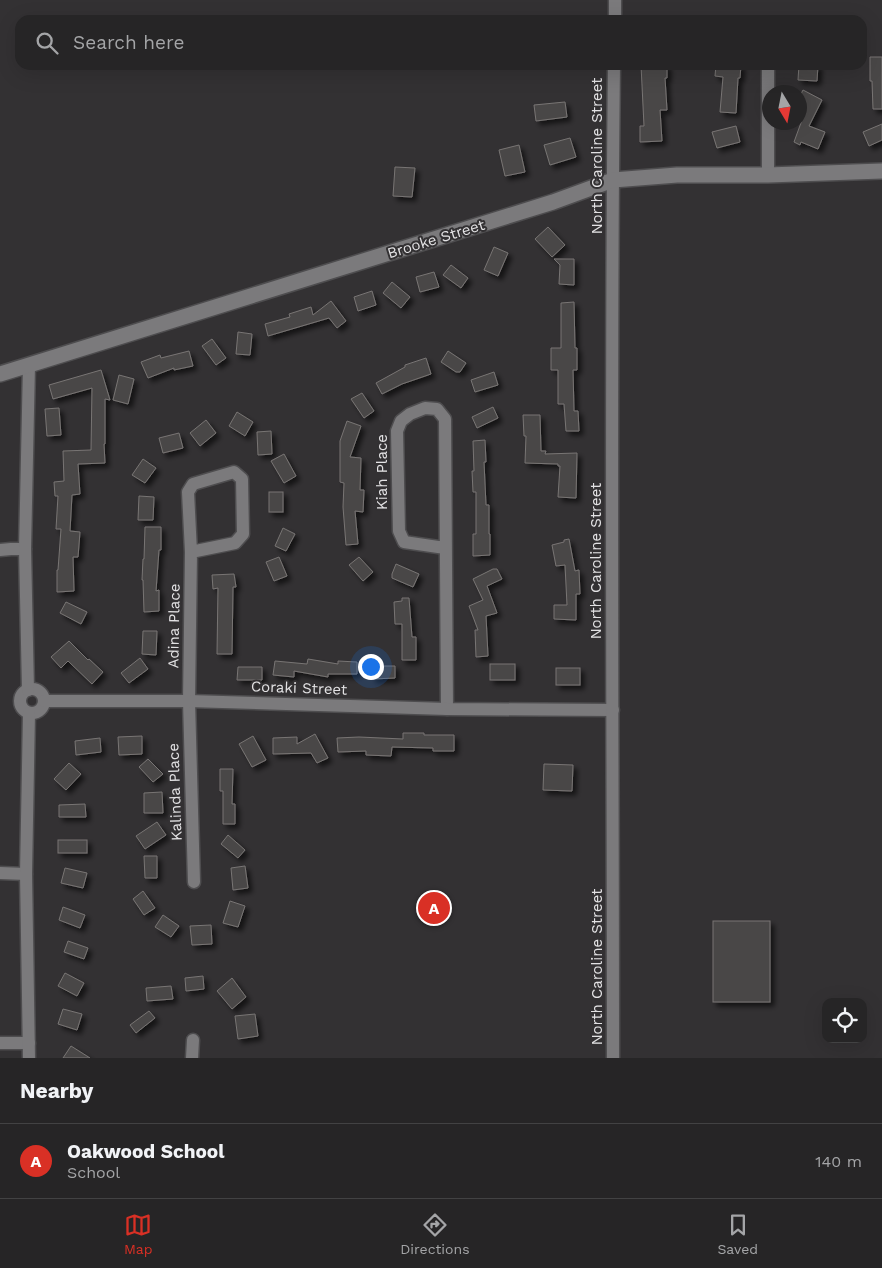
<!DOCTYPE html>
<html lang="en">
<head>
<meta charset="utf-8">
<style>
  body { margin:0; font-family:"Work Sans",sans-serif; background:#2e2d2e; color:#f1f3f6 }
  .controls { position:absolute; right:15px; bottom:15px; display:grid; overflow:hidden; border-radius:10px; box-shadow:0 5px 20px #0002 }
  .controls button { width:45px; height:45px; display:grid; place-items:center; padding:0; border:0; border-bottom:1px solid #424243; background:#262526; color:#f1f3f6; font:25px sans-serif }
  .compass { position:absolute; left:762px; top:85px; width:45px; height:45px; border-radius:50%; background:#262526; box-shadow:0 5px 20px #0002; rotate:170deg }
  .you { position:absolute; left:370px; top:666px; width:18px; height:18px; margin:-12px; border:4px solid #fff; border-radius:50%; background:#1a73e8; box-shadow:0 0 0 8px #1a73e833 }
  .badge { display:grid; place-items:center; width:32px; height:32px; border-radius:50%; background:#d93025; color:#fff; font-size:16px; font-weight:700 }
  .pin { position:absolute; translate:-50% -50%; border:2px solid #fff; box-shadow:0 1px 5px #0006 }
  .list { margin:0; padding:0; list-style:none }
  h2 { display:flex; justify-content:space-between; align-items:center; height:65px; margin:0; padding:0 20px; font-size:21px }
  h2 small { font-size:16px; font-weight:400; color:#a4a5a7 }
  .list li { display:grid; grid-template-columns:32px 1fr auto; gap:15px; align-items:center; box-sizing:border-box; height:75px; padding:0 20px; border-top:1px solid #424243 }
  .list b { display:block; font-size:19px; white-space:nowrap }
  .list p { margin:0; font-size:16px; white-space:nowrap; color:#a4a5a7 }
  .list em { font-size:16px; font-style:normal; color:#a4a5a7 }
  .icon { flex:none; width:28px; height:28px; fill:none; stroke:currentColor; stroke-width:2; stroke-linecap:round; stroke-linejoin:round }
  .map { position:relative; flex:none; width:882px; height:1058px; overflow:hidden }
  .search { position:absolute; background:#262526; box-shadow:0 5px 20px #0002; left:15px; right:15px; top:15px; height:55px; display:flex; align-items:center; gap:12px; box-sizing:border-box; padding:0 18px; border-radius:15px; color:#a4a5a7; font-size:19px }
  .sheet { height:140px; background:#262526 }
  nav { display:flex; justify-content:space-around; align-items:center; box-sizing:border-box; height:70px; border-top:1px solid #424243; background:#262526; font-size:14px; color:#a4a5a7 }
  nav a { display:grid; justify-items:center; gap:2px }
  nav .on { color:#d93025 }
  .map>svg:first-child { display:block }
  .building { fill:#4a4746; stroke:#787574; filter:url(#shadow) }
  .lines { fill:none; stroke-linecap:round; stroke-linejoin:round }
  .street-casing { stroke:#4e4d4f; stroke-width:15 }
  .secondary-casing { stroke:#4e4d4f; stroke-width:18 }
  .street { stroke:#7b7a7c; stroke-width:12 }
  .secondary { stroke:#7b7a7c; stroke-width:15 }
  .labels { text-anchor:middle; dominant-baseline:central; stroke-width:4; stroke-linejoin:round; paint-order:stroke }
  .street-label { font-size:15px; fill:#e3e2e4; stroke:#333133 }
</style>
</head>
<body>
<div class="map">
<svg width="882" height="1058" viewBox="0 0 882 1058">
  <defs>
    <filter id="shadow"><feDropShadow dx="4" dy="4" stdDeviation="2.5" flood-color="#0009"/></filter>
  </defs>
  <rect width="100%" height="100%" fill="#333133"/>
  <!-- building -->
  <g class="building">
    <polygon points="870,57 882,57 882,109 873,109 872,81 870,81"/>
    <polygon points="641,65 667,65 667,78 665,78 667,110 660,110 662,141 640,142 640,126 644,126"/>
    <polygon points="716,65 741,65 740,78 738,78 736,113 720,112 723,77 715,76"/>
    <polygon points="799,65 818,65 817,81 798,80"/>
    <polygon points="803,90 822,100 809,126 825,132 818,149 801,142 800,145 794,142 806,109 800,106 800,96"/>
    <polygon points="565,102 567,117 536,121 534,105"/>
    <polygon points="882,124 882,140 869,146 863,132"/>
    <polygon points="736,126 740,142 717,148 712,132"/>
    <polygon points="570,138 576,157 550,165 544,145"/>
    <polygon points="519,145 525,172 505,176 499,150"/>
    <polygon points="395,167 415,168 412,197 393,196"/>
    <polygon points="548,227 565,245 552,257 535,239"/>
    <polygon points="494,247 508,253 498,276 484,270"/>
    <polygon points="554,259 574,259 574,285 559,284 560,265"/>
    <polygon points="451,265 468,278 461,288 443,275"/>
    <polygon points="434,272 439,287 420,292 416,277"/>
    <polygon points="392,282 410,297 401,308 383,293"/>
    <polygon points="372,291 376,305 358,311 354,297"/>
    <polygon points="331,301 346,321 337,328 329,318 268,336 265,324 290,317 289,314 311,307 313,315"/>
    <polygon points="574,302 575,348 577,348 577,370 573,370 574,411 578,411 579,431 566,431 564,404 558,404 558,370 551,370 551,348 561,348 561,303"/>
    <polygon points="238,332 252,334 250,355 236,354"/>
    <polygon points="212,339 226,358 216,365 202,346"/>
    <polygon points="189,351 193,366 174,370 174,368 148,378 141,362 160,355 161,358"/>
    <polygon points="448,351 466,363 460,372 456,372 441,362"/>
    <polygon points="426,358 431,374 402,384 382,394 376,383 405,367 405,365"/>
    <polygon points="101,370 110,400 105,399 105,444 104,444 105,463 78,464 80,494 72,495 70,531 80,532 78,557 73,557 74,591 57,592 57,570 58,570 61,529 56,529 58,496 55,496 54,482 64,481 63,451 91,450 92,388 53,399 49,385"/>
    <polygon points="494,372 498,385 475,392 471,380"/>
    <polygon points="119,375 134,379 128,404 113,400"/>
    <polygon points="362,393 374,411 364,418 351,399"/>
    <polygon points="493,407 498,418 477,428 472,417"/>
    <polygon points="59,408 61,435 47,436 45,409"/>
    <polygon points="237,412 253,422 245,436 229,426"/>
    <polygon points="523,415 540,415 541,451 546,451 545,454 577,453 576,498 558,497 560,466 558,466 558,464 525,463 526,436 524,436"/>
    <polygon points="206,420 216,433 200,446 190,433"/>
    <polygon points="347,421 361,426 350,457 361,458 360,490 364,490 363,512 355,511 358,544 346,545 343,507 344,483 340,482 340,441"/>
    <polygon points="271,431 272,454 258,455 257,432"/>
    <polygon points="179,433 183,448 163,453 159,438"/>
    <polygon points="485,440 486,462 484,462 486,505 489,505 489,534 490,534 490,555 473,556 473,534 476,534 476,492 473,492 472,471 474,471 473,441"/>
    <polygon points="284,454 296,476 284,483 271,461"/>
    <polygon points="143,459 156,468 145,483 132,475"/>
    <rect x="269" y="492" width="14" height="20"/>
    <polygon points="139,496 154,497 153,520 138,520"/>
    <polygon points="145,527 161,527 161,550 159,550 156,591 159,590 159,611 144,612 143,580 142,580 143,559 144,559"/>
    <polygon points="283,528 295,534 286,551 275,546"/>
    <polygon points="569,539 575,571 579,570 580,594 576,594 576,620 554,619 554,605 567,605 565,565 556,566 552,545 564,542 564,540"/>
    <polygon points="279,557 287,576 274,581 266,562"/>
    <polygon points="359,557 373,572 363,581 349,565"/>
    <polygon points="396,564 419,574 413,587 392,578 392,574"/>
    <polygon points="493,569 497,569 502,579 487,586 497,613 486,616 488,656 476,657 475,630 478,630 469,606 483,600 473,579"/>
    <polygon points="234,574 236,587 233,587 232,654 217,654 218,588 213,589 212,575"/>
    <polygon points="402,598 409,598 412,637 416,637 416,660 402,660 402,624 395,624 394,602 402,601"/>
    <polygon points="66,602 87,612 81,624 60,613"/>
    <polygon points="143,631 157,631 156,655 142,654"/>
    <polygon points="69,641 88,660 89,659 103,672 92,684 68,661 61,668 51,657"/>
    <polygon points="140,658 148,669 129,683 121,673"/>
    <polygon points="308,659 338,664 338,661 357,662 357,674 328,674 328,677 294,671 294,677 273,675 275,661 307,664"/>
    <rect x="490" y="664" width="25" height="16"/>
    <polygon points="372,666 395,666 395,678 372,679"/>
    <polygon points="238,667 262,667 262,680 237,680"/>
    <rect x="556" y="668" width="24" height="17"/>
    <polygon points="403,733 424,733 424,735 454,735 454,751 433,751 433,748 392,747 391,756 366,755 366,751 338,752 337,738 359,737 403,739"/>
    <polygon points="315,734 328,758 317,763 311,753 273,754 273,738 297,737 297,744"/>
    <polygon points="142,736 142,754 119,755 118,737"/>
    <polygon points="253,736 266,760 252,767 239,744"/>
    <polygon points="100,738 101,752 76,755 75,741"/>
    <polygon points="148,759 163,774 153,782 139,767"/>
    <polygon points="69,763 81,774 66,790 54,779"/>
    <polygon points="544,764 573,765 572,791 543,790"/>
    <polygon points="220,769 233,769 232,804 235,804 235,824 223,824 223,791 220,791"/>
    <polygon points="162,792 163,813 144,813 144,793"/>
    <polygon points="85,804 86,817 59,817 59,805"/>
    <polygon points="157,822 166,835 145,849 136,836"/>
    <polygon points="228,835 245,850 238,858 221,844"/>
    <rect x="58" y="840" width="29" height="13"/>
    <polygon points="144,856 157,856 157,878 145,878"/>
    <polygon points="245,866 248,888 233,890 231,868"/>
    <polygon points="65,868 87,873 83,888 61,883"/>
    <polygon points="143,891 155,908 144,915 133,899"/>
    <polygon points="230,901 245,906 238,927 223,923"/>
    <polygon points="63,907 85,915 80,928 59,920"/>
    <polygon points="163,915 179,926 171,937 155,927"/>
    <rect x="713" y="921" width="57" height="81"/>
    <polygon points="211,925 212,944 192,945 190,926"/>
    <polygon points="68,941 88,948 84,959 64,952"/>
    <polygon points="65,973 84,983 77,996 58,986"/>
    <polygon points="203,976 204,989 186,991 185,978"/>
    <polygon points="232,978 246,997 232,1009 217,991"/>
    <polygon points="171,986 173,999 147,1001 146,988"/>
    <polygon points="63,1009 82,1014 77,1030 58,1024"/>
    <polygon points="149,1011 155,1018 136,1033 130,1025"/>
    <polygon points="255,1014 258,1036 238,1039 235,1016"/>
    <polygon points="71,1046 90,1058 63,1058"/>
  </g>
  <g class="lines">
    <!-- street casing -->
    <g class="street-casing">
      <g id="street">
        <polyline points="615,20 615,0"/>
        <polyline points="768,65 768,175"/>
        <polyline points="445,548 404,542 399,531 397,431 401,421 410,414 425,408 437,409 445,419 447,709"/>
        <polyline points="0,550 11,549 25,549"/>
        <polyline points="191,552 235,543 243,534 242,479 234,472 193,484 188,492 191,552 189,701 194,882"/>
        <circle cx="32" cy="701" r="12"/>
        <polyline points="28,690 25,549 29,365"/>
        <polyline points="44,701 189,701 447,709 613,710"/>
        <polyline points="0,873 26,874"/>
        <polyline points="0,1043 29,1043"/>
        <polyline points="29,1058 26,874 29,713"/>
        <polyline points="192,1058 193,1040"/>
        <path d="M 613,1058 C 613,727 610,396 614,65"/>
      </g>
    </g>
    <!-- secondary casing -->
    <g class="secondary-casing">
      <polyline id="secondary" points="0,374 553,202 613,180 677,175 768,175 882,171"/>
    </g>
    <!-- street -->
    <use href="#street" class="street"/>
    <!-- secondary -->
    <use href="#secondary" class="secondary"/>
  </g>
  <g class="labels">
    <!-- street labels -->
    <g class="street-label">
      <text transform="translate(597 156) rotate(-90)">North Caroline Street</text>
      <text transform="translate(436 239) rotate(-17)">Brooke Street</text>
      <text transform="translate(382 472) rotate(-90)">Kiah Place</text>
      <text transform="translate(596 561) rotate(-90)">North Caroline Street</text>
      <text transform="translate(174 626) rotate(-89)">Adina Place</text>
      <text transform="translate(299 688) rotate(2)">Coraki Street</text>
      <text transform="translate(175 792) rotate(-92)">Kalinda Place</text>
      <text transform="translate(597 967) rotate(-90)">North Caroline Street</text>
    </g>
  </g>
</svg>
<div class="controls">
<button><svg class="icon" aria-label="locate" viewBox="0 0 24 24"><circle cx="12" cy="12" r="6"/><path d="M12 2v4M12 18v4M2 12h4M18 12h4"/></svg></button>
</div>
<svg class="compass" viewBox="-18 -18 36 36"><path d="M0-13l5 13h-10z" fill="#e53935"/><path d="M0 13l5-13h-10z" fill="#a4a5a7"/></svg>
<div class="you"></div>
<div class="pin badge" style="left:434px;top:908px">A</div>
<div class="search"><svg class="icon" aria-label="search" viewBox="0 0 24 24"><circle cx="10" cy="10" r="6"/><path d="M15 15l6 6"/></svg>Search here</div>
</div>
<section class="sheet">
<h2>Nearby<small></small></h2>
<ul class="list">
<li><span class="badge">A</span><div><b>Oakwood School</b><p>School</p></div><em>140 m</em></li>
</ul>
</section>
<nav>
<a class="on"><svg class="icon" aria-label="map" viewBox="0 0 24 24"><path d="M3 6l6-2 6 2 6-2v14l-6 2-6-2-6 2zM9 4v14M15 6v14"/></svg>Map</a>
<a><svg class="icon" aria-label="directions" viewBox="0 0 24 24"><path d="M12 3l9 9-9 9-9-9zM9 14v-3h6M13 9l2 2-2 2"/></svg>Directions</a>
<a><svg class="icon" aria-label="saved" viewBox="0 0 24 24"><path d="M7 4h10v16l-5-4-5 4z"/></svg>Saved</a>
</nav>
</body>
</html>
